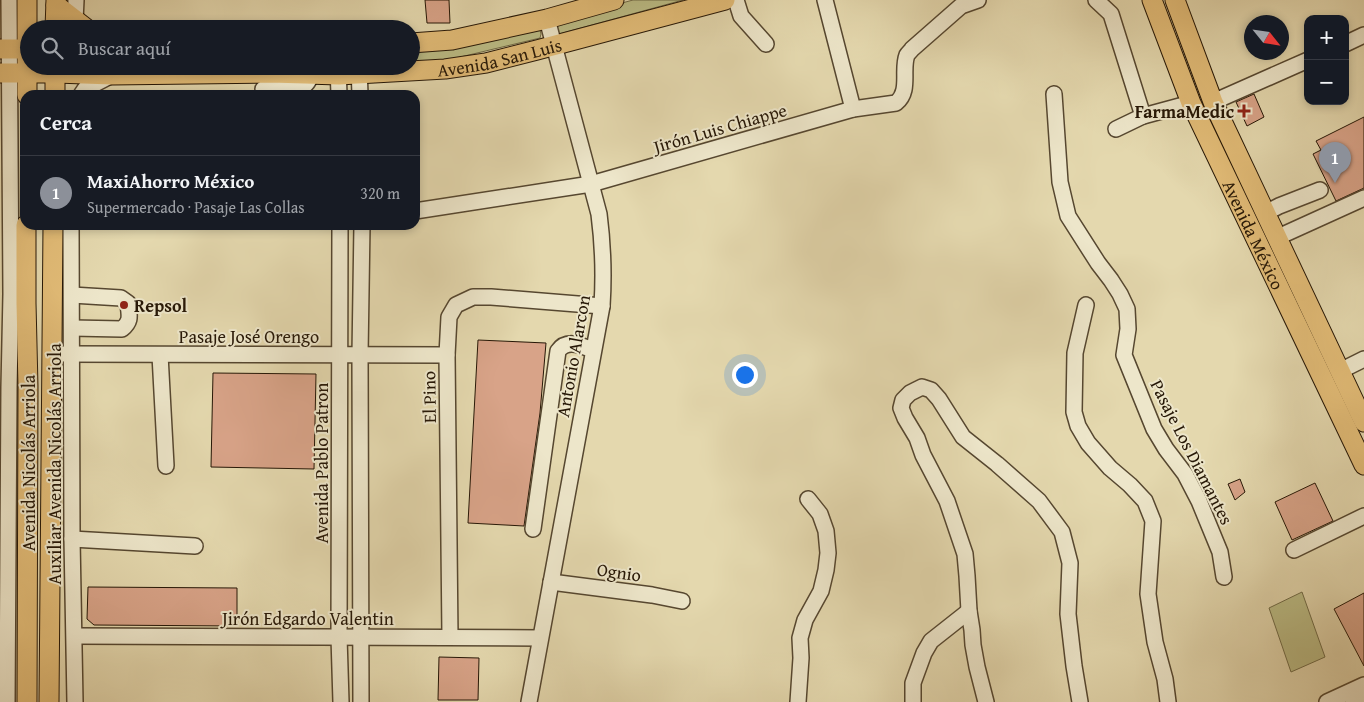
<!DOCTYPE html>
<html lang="es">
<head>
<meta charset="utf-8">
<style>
  body { margin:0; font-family:"Gentium Book Plus",serif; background:#242831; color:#f1f3f6 }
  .controls { position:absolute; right:15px; top:15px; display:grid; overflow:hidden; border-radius:10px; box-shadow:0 2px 8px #0003 }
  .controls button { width:45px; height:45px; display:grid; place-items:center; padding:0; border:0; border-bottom:1px solid #363941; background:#171b24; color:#f1f3f6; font:25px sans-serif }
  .compass { position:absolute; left:1244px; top:15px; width:45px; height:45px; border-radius:50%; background:#171b24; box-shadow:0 2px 8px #0003; rotate:120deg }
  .you { position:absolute; left:744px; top:374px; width:18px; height:18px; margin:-12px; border:4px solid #fff; border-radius:50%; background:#1a73e8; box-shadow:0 0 0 8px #1a73e833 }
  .badge { display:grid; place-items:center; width:32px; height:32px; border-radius:50%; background:#8c9099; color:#fff; font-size:16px; font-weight:700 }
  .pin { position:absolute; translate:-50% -41px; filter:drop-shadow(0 1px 2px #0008) }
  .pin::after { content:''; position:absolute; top:26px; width:18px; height:15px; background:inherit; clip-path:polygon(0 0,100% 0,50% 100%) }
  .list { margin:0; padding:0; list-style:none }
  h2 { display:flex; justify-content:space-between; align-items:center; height:65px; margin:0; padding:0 20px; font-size:21px }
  h2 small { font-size:16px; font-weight:400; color:#9ea1a6 }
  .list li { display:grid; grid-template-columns:32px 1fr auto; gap:15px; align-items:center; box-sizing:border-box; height:75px; padding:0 20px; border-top:1px solid #363941 }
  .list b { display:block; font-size:19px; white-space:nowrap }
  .list p { margin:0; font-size:16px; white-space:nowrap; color:#9ea1a6 }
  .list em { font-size:16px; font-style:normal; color:#9ea1a6 }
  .icon { flex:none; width:28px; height:28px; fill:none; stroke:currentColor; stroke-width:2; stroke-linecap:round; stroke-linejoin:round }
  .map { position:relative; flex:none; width:1364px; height:702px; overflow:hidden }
  .search { position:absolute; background:#171b24; box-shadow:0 2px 8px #0003; left:20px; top:20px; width:400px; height:55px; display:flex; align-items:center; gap:12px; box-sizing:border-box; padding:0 18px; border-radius:28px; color:#9ea1a6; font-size:19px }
  .panel { position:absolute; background:#171b24; box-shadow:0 2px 8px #0003; left:20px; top:90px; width:400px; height:140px; border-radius:15px }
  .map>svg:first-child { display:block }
  .green { fill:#bbbc85; stroke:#706a46 }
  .building { fill:#d8a388; stroke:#261706 }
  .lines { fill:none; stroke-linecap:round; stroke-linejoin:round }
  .minor-casing { stroke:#564730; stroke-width:18 }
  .major-casing { stroke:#261706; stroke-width:21 }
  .minor { stroke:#ede6ca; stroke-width:15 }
  .major { stroke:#e2bc77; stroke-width:19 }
  .poi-dot { fill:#8f2418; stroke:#ede6ca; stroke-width:2 }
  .labels { text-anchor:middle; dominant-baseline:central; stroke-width:4; stroke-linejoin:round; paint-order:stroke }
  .street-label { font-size:18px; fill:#261706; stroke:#ede6ca }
  .poi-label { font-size:18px; font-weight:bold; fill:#261706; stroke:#ede6ca; text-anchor:end }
</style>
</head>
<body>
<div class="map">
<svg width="1364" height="702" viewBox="0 0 1364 702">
  <rect width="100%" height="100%" fill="#e4d8ae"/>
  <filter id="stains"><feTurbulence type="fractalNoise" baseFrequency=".004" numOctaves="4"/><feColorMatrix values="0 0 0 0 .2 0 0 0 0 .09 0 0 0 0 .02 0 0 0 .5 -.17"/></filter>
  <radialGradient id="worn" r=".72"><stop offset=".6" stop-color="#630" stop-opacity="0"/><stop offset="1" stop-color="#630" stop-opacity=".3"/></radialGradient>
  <!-- green -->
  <g class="green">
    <polygon points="633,0 683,0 559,34 556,32 556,21"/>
    <polygon points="540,30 541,34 540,38 452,59 411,62 411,49"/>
    <polygon points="1302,592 1325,657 1291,672 1269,608"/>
  </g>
  <!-- building -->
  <g class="building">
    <polygon points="425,0 449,0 450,23 427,23"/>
    <polygon points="1254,94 1264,117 1247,126 1236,102"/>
    <polygon points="1364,117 1364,188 1336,201 1313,154 1321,150 1316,141"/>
    <polygon points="478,340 546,343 540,413 524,526 468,523"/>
    <polygon points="213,373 316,374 314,469 211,467"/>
    <polygon points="1240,479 1245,492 1235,500 1228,484"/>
    <polygon points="1315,483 1333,521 1292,540 1275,502"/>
    <polygon points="88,587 237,588 237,626 94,625 87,619"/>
    <polygon points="1364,593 1364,666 1334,609"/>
    <polygon points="439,657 479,658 478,700 438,700"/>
  </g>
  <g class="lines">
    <!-- minor casing -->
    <g class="minor-casing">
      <g id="minor">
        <polyline points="736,0 741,16 766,44"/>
        <polyline points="825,0 853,109"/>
        <polyline points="1096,0 1111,14 1143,116"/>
        <polyline points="75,21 76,0"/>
        <polyline points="1345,44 1364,35"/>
        <polyline points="338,66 339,95"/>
        <polyline points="359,66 360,95"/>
        <path d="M 263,89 C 273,89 298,92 305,85 C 308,83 310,78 312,74"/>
        <polyline points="1054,94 1060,182 1068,216 1098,263 1111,280 1120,294 1127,309 1128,329 1124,355 1154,429 1166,449 1185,474 1199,501 1220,552 1224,577"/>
        <polyline points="81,95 85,89 112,75"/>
        <polyline points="1213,102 1308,60"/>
        <polyline points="1116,129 1143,116 1191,103"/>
        <path d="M 415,211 L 591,184 L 853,109 L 896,103 C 911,91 901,70 907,55 C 908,53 911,51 912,49 L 961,6 L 978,0"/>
        <polyline points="1266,213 1279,206 1320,190"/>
        <polyline points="71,225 72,539 75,702"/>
        <polyline points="340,225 339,637 341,702"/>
        <polyline points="1276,238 1364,198"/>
        <path d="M 72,295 L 121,298 L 128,303 C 129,315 132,321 122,329 L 72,328"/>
        <polyline points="1086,305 1075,353 1074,412 1078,426 1088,443 1110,468 1130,485 1145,501 1153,521 1148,594 1155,642 1165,679 1168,702"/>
        <polyline points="64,354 447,355"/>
        <polyline points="160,355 166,466"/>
        <polyline points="1340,371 1364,359"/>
        <path d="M 533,529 L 558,351 C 567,338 582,346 593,350"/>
        <polyline points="72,539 195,546"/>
        <polyline points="1294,550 1364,516"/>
        <polyline points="551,582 652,595 682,601"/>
        <polyline points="75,636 540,638"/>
        <polyline points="450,637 447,355 449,317 456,305 473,297 491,297 602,306"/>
        <polyline points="7,702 9,387 11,294 9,0"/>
        <polyline points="361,702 360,355 362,225"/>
        <path d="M 529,702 L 602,306 C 604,275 603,245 599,214 L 547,19"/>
        <polyline points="798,702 801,658 800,638 805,620 821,591 826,570 828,553 826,531 820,514 808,499"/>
        <polyline points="913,702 913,683 924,653 931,641 969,611"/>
        <polyline points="986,702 977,667 973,645 972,630 969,611 967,576 965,554 947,501 923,455 917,438 905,418 901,408 903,400 910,393 922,387 931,390 939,399 963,437 997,464 1039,501 1062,532 1070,563 1068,614 1074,666 1080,702"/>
        <polyline points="1327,702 1364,685"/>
        <polyline points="1353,702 1364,697"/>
      </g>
    </g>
    <!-- major casing -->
    <g class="major-casing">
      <g id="major">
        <path id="s1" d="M 1152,0 L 1191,103 L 1364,465"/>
        <polyline points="1175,0 1213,102 1364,422"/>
        <polyline points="56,5 87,29"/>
        <polyline points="55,29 56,0"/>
        <polyline points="411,43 452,40 547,19 614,0"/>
        <polyline points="0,49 29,49"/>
        <path id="s2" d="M 0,73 L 56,73 L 112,75 L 271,73 L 339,75 L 445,69 L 486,63 L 537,50 L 725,0"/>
        <polyline points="27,95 27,0"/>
        <polyline points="55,95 55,66"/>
        <polyline points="26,225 26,303 28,387 27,702"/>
        <polyline points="49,702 53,225"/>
      </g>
    </g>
    <!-- minor -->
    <use href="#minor" class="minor"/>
    <!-- major -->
    <use href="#major" class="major"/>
  </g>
  <!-- markers -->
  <g class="poi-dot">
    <path d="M1241.5 103.5h5v5h5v5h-5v5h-5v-5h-5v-5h5z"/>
    <circle cx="124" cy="305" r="5"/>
  </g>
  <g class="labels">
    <!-- street labels -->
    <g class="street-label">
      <text stroke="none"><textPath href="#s2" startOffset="501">Avenida San Luis</textPath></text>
      <text transform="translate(720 128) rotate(-16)">Jirón Luis Chiappe</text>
      <text stroke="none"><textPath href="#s1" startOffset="256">Avenida México</textPath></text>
      <text x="249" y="336">Pasaje José Orengo</text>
      <text transform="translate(573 356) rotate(-80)">Antonio Alarcon</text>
      <text transform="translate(429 397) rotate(-91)">El Pino</text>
      <text transform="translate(1192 452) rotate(63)">Pasaje Los Diamantes</text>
      <text transform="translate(28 463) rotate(-90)">Avenida Nicolás Arriola</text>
      <text transform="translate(321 463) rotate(-90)">Avenida Pablo Patron</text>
      <text transform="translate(54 464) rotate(-90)">Auxiliar Avenida Nicolás Arriola</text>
      <text transform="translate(619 572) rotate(8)">Ognio</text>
      <text x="308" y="618">Jirón Edgardo Valentin</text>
    </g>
    <!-- poi labels -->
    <g class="poi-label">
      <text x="1234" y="111">FarmaMedic</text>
      <text x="134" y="305" text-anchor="start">Repsol</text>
    </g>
  </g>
  <rect width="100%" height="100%" filter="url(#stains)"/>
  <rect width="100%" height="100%" fill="url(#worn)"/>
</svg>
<div class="controls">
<button>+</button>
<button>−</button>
</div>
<svg class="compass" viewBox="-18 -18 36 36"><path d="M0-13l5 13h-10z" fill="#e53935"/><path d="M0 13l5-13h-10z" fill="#9ea1a6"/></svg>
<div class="you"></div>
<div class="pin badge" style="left:1335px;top:183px">1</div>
<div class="search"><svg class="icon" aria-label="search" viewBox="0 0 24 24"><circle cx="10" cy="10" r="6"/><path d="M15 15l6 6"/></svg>Buscar aquí</div>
<section class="panel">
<h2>Cerca<small></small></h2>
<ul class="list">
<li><span class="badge">1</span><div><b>MaxiAhorro México</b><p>Supermercado · Pasaje Las Collas</p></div><em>320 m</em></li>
</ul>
</section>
</div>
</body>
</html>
